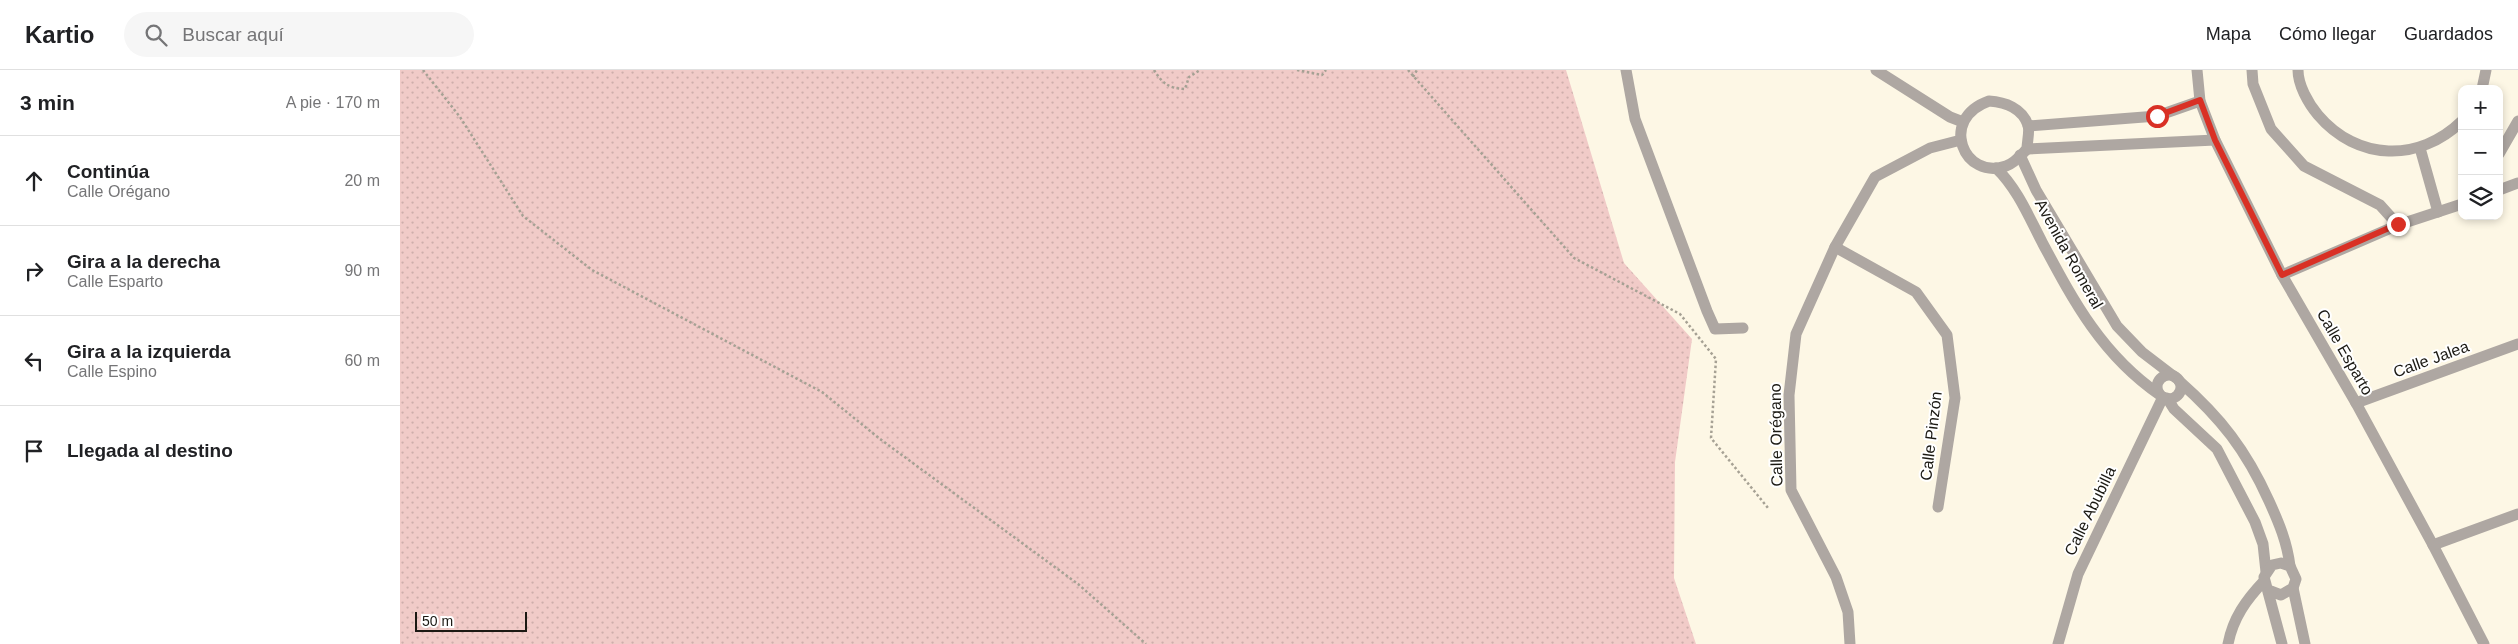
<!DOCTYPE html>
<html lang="es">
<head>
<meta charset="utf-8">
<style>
  body { margin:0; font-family:Arial,sans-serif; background:#f6f6f6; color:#202124 }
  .controls { position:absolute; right:15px; top:15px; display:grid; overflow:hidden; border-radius:10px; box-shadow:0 2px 8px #0003 }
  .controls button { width:45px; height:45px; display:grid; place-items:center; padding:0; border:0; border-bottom:1px solid #e0e0e0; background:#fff; color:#202124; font:25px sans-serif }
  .scale { position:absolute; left:15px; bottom:12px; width:112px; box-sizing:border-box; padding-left:5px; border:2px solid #1b1913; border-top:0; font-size:14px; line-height:18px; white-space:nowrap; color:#1b1913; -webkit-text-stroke:4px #fff; paint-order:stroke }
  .stop { position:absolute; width:15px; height:15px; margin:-11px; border:4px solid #d93025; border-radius:50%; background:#fff }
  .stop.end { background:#d93025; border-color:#fff; box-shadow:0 1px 5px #0008 }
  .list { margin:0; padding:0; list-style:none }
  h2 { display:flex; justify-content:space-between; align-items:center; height:65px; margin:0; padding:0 20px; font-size:21px }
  h2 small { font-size:16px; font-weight:400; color:#757577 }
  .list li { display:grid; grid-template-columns:32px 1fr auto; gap:15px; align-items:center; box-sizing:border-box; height:90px; padding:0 20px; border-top:1px solid #e0e0e0 }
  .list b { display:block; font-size:19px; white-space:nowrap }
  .list p { margin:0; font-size:16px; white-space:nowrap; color:#757577 }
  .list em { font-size:16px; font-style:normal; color:#757577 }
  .icon { flex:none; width:28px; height:28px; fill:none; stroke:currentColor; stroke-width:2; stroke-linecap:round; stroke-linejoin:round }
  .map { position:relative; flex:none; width:2118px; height:574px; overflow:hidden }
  header { display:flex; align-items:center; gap:30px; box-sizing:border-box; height:70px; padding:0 25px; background:#fff; border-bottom:1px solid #e0e0e0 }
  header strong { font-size:24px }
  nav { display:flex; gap:28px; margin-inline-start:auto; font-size:18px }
  .search { width:350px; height:45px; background:#f6f6f6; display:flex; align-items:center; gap:12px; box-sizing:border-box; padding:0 18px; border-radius:28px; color:#757577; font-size:19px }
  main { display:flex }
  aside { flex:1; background:#fff }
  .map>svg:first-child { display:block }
  .grass { fill:url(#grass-dots) }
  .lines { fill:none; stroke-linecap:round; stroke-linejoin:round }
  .path { stroke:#a6a194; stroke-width:2.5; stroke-dasharray:2.5 2.5; stroke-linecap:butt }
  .street { stroke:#aea7a2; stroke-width:11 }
  .route { stroke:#d93025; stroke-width:6 }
  .labels { text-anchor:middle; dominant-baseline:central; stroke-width:4; stroke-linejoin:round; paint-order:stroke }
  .street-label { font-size:16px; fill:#1b1913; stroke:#fff }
</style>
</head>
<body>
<header>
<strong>Kartio</strong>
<div class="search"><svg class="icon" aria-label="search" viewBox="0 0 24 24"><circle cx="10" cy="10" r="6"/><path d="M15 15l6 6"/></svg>Buscar aquí</div>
<nav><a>Mapa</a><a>Cómo llegar</a><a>Guardados</a></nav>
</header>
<main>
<aside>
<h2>3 min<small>A pie · 170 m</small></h2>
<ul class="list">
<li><svg class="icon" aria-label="ahead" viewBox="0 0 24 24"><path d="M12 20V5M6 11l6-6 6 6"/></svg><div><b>Continúa</b><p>Calle Orégano</p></div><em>20 m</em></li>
<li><svg class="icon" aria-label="right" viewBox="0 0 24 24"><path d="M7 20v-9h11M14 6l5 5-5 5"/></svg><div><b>Gira a la derecha</b><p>Calle Esparto</p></div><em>90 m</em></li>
<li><svg class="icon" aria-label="left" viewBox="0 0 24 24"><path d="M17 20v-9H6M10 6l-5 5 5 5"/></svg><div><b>Gira a la izquierda</b><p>Calle Espino</p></div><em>60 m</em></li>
<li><svg class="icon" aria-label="arrive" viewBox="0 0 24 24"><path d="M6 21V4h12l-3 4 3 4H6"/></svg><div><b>Llegada al destino</b></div></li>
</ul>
</aside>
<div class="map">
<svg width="2118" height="574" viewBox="0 0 2118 574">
  <defs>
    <pattern id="grass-dots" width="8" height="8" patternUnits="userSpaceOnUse" patternTransform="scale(1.25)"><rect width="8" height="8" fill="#f1cbc8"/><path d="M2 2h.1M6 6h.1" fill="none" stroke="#ceaeab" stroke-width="1.8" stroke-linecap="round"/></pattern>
  </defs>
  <rect width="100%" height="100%" fill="#fdf7e5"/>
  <!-- grass -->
  <polygon class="grass" points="0,0 1166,0 1224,193 1292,269 1275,392 1274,508 1296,574 0,574"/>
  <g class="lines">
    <!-- path -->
    <g class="path">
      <polyline points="23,0 60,47 123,146 192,200 422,322 480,369 678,514 746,574"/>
      <path d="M 754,0 C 763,14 768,18 785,19 L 789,7 L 800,0"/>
      <polyline points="897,0 922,5 926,0"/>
      <polyline points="1008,0 1174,188 1280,244 1316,289 1311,368 1368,438"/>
      <polyline points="1013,7 1017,0"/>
    </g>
    <!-- street -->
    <g class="street">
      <polyline points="1226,0 1235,49 1307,241 1315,259 1343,258"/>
      <polyline points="1476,0 1550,47 1563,52"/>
      <polyline points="1797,0 1800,31 1815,70 1882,205 1956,333 2033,475 2084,574"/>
      <polyline points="1852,0 1853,14 1871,59 1904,96 1980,135 1998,155"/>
      <path d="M 1898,0 C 1898,15 1908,33 1918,45 C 1957,91 2019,93 2062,51"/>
      <polyline points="2082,19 2086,0"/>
      <path d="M 1589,31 C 1605,32 1622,38 1628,55 C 1630,61 1627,72 1627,79 C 1621,85 1615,93 1606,96 C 1564,111 1538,49 1589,31 Z"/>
      <polyline points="1628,56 1757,46 1800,31"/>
      <polyline points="2020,78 2038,142"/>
      <polyline points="1627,79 1815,70"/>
      <polyline points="2099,84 2118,51"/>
      <polyline points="1620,85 1636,120 1717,256 1742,282 1776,308"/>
      <path d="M 1596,98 C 1617,118 1629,147 1642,172 C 1674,232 1702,285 1760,325"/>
      <polyline points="2099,120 2118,113"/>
      <polyline points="1435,177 1516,222 1547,265 1555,328 1538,437"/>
      <polyline points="1882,205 1998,155 2062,134"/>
      <circle cx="1769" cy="317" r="12"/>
      <path d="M 1779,311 C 1821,348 1846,380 1869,431 C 1879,453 1887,472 1890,496"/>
      <polyline points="1767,328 1774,339 1817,379 1855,452 1863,474 1866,502"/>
      <polyline points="1956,333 2118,274"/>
      <polyline points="2033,475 2118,444"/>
      <polyline points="1893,518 1905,574"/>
      <polyline points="1868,520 1881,525 1893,518 1896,509 1890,496 1881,493 1872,495 1864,507 1882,574"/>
      <polyline points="1450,574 1448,542 1436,507 1391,420 1389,325 1396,264 1435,177 1475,107 1530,78 1561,70"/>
      <polyline points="1658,574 1678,504 1763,327"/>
      <path d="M 1828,574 C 1833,548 1846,530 1864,511"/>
    </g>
  </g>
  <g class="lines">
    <!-- route -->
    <polyline class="route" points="1757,46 1800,30 1815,70 1882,205 1998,154"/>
  </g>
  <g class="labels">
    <!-- street labels -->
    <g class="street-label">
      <text transform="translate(1669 184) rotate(61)">Avenida Romeral</text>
      <text transform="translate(1945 282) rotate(60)">Calle Esparto</text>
      <text transform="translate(2031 289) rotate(-20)">Calle Jalea</text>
      <text transform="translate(1376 365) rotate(-91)">Calle Orégano</text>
      <text transform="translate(1531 366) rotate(-83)">Calle Pinzón</text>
      <text transform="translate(1690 441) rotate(-64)">Calle Abubilla</text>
    </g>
  </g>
</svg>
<div class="controls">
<button>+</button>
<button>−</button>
<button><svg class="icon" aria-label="layers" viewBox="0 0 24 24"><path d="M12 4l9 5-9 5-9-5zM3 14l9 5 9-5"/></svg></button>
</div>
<div class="scale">50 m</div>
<div class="stop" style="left:1757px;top:46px"></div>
<div class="stop end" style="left:1998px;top:154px"></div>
</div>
</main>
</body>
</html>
